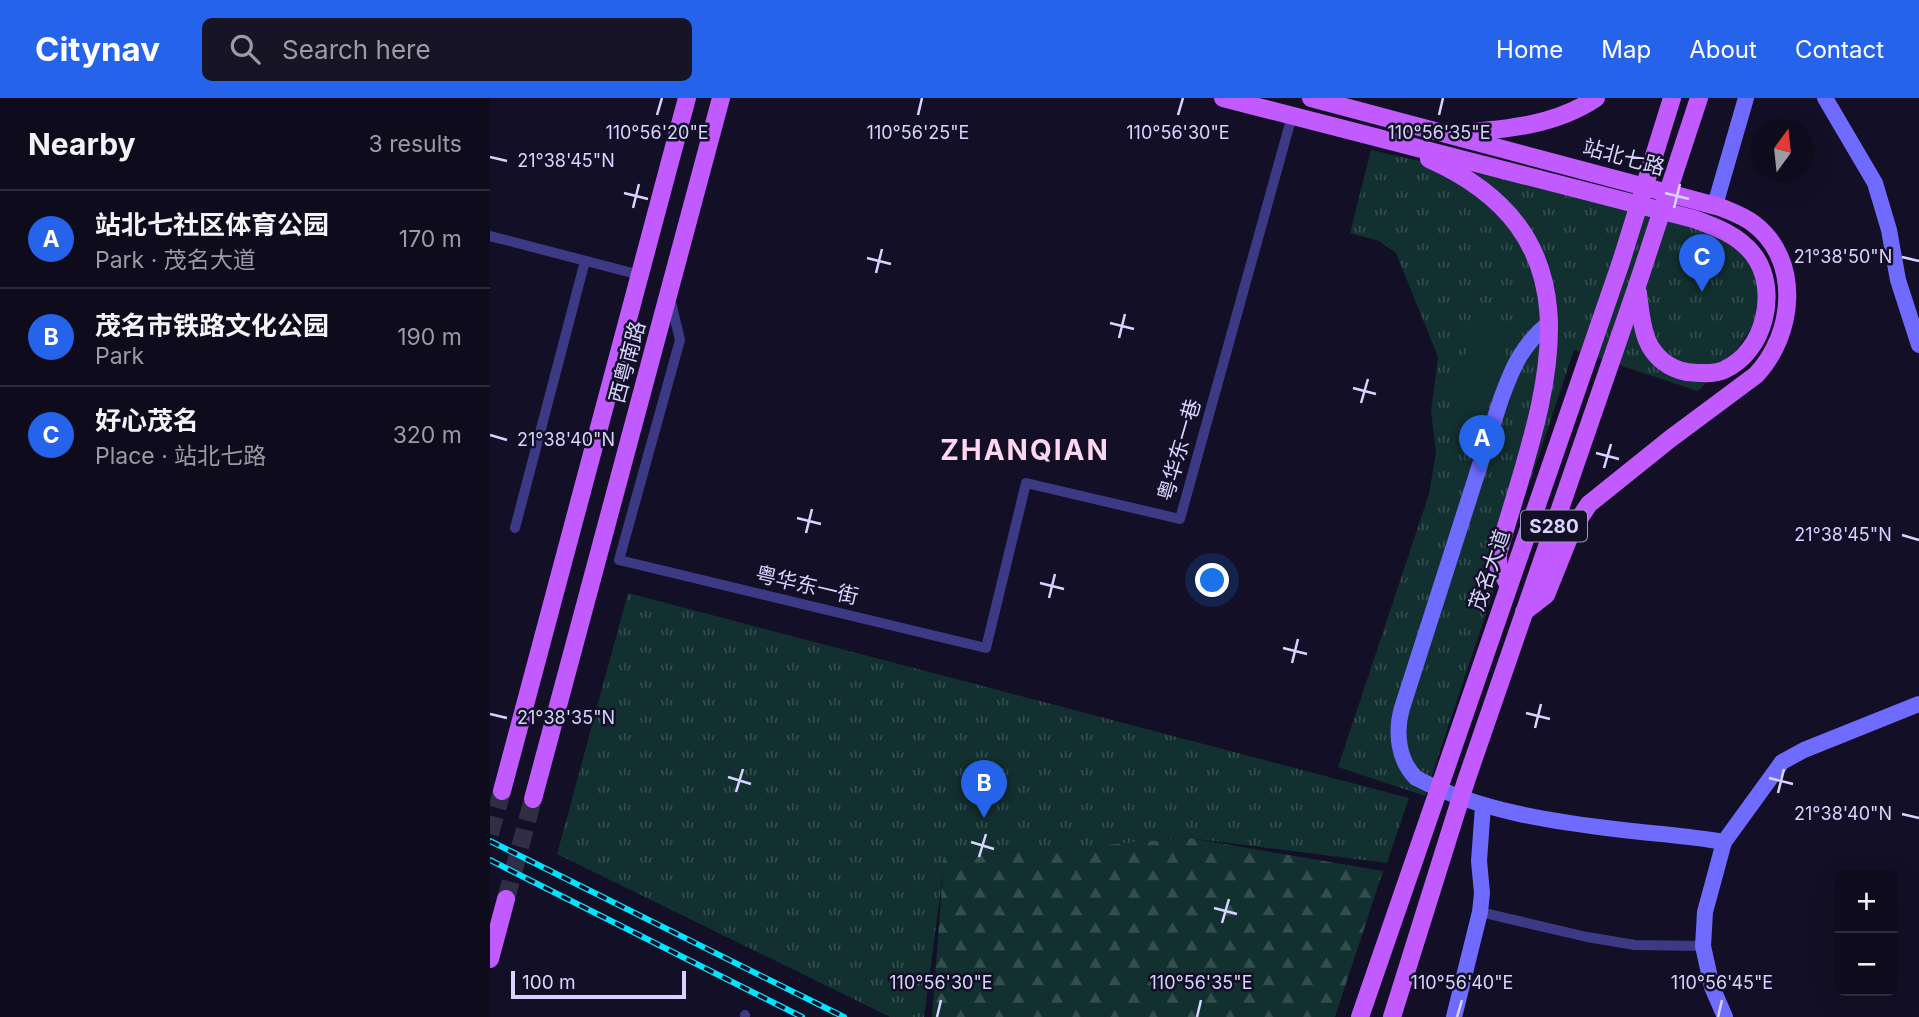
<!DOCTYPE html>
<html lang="en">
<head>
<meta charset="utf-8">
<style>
  body { margin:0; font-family:Inter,"Noto Sans SC",sans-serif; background:#171425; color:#f1f3f6 }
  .controls { position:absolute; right:21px; bottom:21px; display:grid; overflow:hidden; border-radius:10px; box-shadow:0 7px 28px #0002 }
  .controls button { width:63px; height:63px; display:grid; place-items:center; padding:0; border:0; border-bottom:2px solid #2e2b3b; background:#0e0b1c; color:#f1f3f6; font:35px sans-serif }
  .compass { position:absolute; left:1261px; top:21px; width:63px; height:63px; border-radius:50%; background:#0e0b1c; box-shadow:0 7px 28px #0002; rotate:15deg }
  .scale { position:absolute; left:21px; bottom:18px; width:175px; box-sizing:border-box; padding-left:7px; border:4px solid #d9d4ff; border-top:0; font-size:19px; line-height:24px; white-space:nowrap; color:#d9d4ff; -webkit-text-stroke:5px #130f26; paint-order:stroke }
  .you { position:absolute; left:723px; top:483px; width:24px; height:24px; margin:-18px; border:5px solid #fff; border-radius:50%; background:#1a73e8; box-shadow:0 0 0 10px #1a73e833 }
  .badge { display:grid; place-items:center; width:46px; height:46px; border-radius:50%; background:#2563eb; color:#fff; font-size:23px; font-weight:700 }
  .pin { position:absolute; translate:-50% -58px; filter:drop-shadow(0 2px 4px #0008) }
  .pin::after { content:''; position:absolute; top:37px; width:24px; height:21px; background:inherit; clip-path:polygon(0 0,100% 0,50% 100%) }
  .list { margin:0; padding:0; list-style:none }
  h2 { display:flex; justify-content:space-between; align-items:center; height:91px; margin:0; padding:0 28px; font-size:30px }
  h2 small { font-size:23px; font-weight:400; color:#9b9ba3 }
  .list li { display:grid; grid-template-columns:46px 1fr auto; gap:21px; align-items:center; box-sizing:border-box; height:98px; padding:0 28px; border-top:2px solid #2e2b3b }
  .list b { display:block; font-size:26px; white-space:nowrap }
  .list p { margin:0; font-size:23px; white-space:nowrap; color:#9b9ba3 }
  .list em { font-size:23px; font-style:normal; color:#9b9ba3 }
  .icon { flex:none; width:38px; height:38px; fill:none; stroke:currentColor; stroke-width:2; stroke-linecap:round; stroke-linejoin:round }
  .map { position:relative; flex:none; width:1429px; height:919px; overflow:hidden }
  header { display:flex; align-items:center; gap:42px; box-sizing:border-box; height:98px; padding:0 35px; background:#2563eb; color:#fff }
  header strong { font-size:33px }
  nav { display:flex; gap:38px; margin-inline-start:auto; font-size:24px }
  .search { width:490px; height:63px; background:#171425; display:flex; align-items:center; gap:18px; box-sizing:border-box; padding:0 24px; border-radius:10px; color:#9b9ba3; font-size:26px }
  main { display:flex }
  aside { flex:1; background:#0e0b1c }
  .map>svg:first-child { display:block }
  .grass { fill:url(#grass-tufts) }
  .forest { fill:url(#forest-firs) }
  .pitch { fill:#12302f }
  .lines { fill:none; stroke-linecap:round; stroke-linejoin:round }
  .primary-tunnel { stroke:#312d47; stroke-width:18; stroke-dasharray:18 9; stroke-linecap:butt }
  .street { stroke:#3d3a85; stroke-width:10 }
  .secondary { stroke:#6f6bff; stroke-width:16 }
  .primary { stroke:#c25bff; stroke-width:18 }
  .rail-casing { stroke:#00e5ff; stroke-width:6 }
  .rail { stroke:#130f26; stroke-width:3.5; stroke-dasharray:10; stroke-linecap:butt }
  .ticks { fill:none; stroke:#d9d4ff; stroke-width:2.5 }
  .labels { text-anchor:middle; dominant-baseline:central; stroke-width:5; stroke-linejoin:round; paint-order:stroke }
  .shield { fill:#130f26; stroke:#9e99be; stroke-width:2 }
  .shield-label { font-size:19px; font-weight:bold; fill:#d9d4ff }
  .street-label { font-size:21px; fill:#d9d4ff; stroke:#130f26 }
  .district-label { font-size:28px; font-weight:bold; letter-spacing:2px; fill:#ffd6f0; stroke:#130f26 }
  .ticks-label { font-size:18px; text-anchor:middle; fill:#d9d4ff; stroke:#130f26; stroke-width:5; stroke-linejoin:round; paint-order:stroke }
</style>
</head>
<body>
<header>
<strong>Citynav</strong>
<div class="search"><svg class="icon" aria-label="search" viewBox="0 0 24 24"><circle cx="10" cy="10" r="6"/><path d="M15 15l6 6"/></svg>Search here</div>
<nav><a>Home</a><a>Map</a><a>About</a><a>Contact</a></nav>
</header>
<main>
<aside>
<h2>Nearby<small>3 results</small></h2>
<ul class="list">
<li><span class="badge">A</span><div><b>站北七社区体育公园</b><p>Park · 茂名大道</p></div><em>170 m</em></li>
<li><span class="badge">B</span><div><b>茂名市铁路文化公园</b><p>Park</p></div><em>190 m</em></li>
<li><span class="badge">C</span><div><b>好心茂名</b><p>Place · 站北七路</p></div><em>320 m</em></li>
</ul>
</aside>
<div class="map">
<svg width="1429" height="919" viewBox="0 0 1429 919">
  <defs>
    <pattern id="grass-tufts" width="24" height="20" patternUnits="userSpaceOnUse" patternTransform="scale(1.75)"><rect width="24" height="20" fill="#12302f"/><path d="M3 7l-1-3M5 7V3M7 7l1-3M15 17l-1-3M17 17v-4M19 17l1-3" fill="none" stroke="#344d4e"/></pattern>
    <pattern id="forest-firs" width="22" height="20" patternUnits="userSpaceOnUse" patternTransform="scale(1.75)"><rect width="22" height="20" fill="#12302f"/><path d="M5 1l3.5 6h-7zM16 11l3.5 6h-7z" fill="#344d4e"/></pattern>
  </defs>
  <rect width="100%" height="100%" fill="#130f26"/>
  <!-- grass -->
  <g class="grass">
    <path d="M 881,52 C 976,74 1073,91 1166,119 C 1190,126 1219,131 1241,144 C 1254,152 1271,172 1271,186 C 1273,233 1237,262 1208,293 L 1084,252 L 935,698 L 848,669 L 939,396 L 946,354 L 941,313 L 948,259 L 906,155 L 889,143 L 860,135 Z"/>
    <polygon points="138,495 919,700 897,765 699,740 455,760 434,919 400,919 67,756"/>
  </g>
  <!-- forest -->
  <polygon class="forest" points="699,740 893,773 845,919 442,919 454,760"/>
  <!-- pitch -->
  <g class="pitch">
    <polygon points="988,219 1023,230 1006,281 971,269"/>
    <polygon points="970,278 1004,289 987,342 953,332"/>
  </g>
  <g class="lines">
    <!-- primary-tunnel -->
    <g class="primary-tunnel">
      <polyline points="0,736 12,693"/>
      <polyline points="16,801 43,701"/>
    </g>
    <!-- street -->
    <g class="street">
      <polyline points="0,138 150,177"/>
      <polyline points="180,200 190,242 129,462 496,550 536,385 690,421 802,18"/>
      <polyline points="25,430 95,163"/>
      <polyline points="990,814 1097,839 1145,847 1213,848"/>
      <polyline points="255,919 255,917"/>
    </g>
    <!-- secondary -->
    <g class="secondary">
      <polyline points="1335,0 1385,85 1399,132 1408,182 1429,247"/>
      <polyline points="1225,107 1256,0"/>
      <path d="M 1060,224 C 1032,247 1023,268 1011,301 L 912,610 C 905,634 908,662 926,680 C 989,713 1063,724 1133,732 C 1167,736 1200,738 1234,744"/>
      <polyline points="964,919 990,814 992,795 989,763 993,708"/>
      <polyline points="1235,919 1222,889 1213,848 1215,814 1234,744 1292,664 1314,652 1429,606"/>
    </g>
    <!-- primary -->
    <g class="primary">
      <path d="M 733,0 L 1204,121 C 1226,129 1248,137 1263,156 C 1290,191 1275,254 1234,272 C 1223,277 1209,275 1197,274 C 1179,271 1164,259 1157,242 C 1151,227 1150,211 1148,195"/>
      <path d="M 821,0 L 1230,109 C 1242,114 1254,118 1264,126 C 1312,163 1304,237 1266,277 L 1180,341 L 1099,406 L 1083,430 L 1056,497 L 1034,514"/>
      <path d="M 972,35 C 1018,31 1066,27 1106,0"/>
      <path d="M 939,61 C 1125,144 1050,308 1008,456 L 1008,468 L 1018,486"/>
      <polyline points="12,693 197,0"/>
      <polyline points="43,701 231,0"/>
      <polyline points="0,861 16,801"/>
      <polyline points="870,919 1131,164 1182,0"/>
      <polyline points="902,919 976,683 1147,188 1209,0"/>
    </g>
    <!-- rail casing -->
    <g class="rail-casing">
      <g id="rail">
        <polyline points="0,743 354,919"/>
        <polyline points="0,762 312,919"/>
      </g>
    </g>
    <!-- rail -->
    <use href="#rail" class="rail"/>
  </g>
  <!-- ticks -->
  <path class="ticks" d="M 167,17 L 172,0M 428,17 L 432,0M 688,17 L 693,0M 949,17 L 953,0M 0,59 L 17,63M 134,95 L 158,101M 1175,95 L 1199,101M 143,110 L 149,86M 1184,110 L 1190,86M 1412,159 L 1429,163M 377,160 L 401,166M 386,175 L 392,151M 620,225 L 644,231M 629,240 L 635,216M 863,290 L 886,296M 871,305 L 878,281M 0,337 L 17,342M 1106,355 L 1129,361M 1114,370 L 1121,346M 307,420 L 331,426M 316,435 L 322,411M 1412,437 L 1429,442M 550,485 L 574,491M 559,500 L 565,476M 793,550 L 817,556M 802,565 L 808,541M 1036,615 L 1060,621M 0,616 L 17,620M 1045,630 L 1051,606M 238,679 L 261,686M 1279,680 L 1303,686M 246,694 L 253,671M 1288,695 L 1294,671M 1412,716 L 1429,720M 481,744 L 504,751M 489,759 L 496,736M 724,810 L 747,816M 732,825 L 739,801M 447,919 L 451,902M 707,919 L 711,902M 967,919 L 972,902M 1228,919 L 1232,902"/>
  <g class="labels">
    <!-- shield labels -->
    <rect class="shield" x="1031" y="412.5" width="66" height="31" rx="5"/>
    <g class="shield-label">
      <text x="1064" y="428">S280</text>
    </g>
    <!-- street labels -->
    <g class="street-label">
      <text transform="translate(1134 59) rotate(15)">站北七路</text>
      <text transform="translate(137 264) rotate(-75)">西粤南路</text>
      <text transform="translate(689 352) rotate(-74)">粤华东一巷</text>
      <text transform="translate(999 472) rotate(-71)">茂名大道</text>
      <text transform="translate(317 487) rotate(13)">粤华东一街</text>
    </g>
    <!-- district labels -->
    <g class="district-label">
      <text x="535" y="352">ZHANQIAN</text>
    </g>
  </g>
  <g class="ticks-label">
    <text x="167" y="41">110°56'20"E</text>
    <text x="428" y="41">110°56'25"E</text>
    <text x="688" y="41">110°56'30"E</text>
    <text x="949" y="41">110°56'35"E</text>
    <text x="76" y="69">21°38'45"N</text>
    <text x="1353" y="165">21°38'50"N</text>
    <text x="76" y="348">21°38'40"N</text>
    <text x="1353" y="443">21°38'45"N</text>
    <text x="76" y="626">21°38'35"N</text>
    <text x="1353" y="722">21°38'40"N</text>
    <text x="451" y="891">110°56'30"E</text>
    <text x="711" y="891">110°56'35"E</text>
    <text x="972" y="891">110°56'40"E</text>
    <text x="1232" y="891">110°56'45"E</text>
  </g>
</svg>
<div class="controls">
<button>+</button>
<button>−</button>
</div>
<svg class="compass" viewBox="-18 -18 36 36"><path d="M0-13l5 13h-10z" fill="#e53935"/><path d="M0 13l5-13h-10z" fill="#9b9ba3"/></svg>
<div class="scale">100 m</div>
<div class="you"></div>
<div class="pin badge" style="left:992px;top:375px">A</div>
<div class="pin badge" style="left:494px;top:720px">B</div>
<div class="pin badge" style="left:1212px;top:194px">C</div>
</div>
</main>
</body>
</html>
